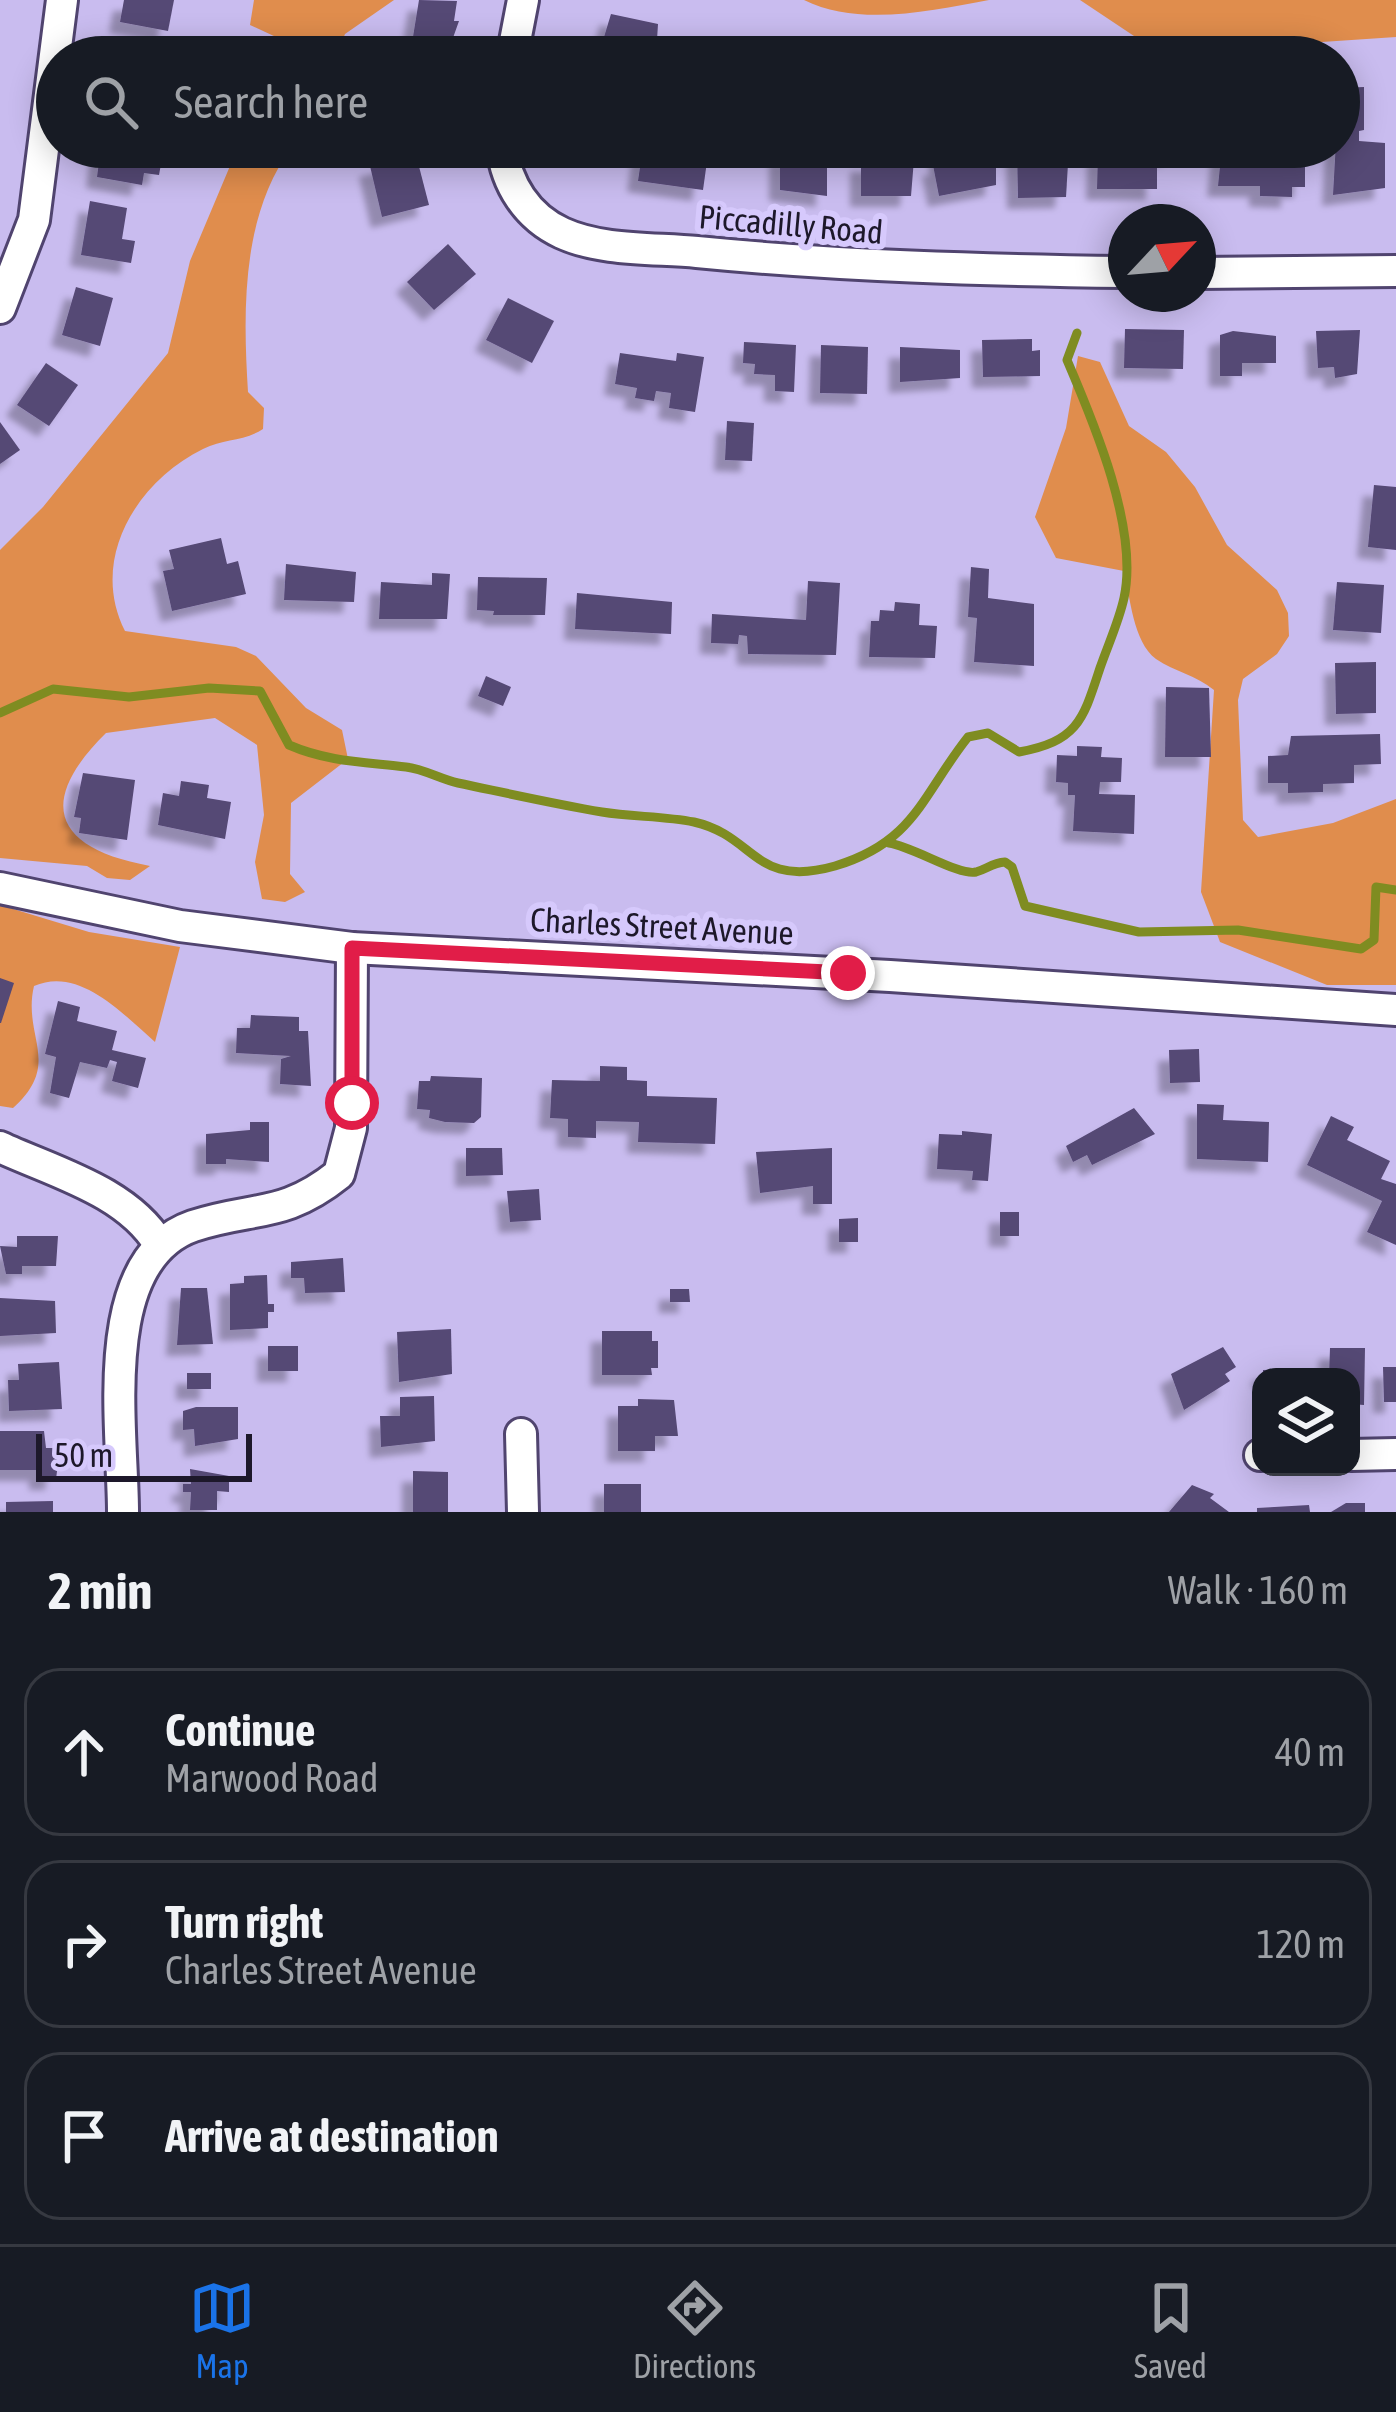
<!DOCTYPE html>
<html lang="en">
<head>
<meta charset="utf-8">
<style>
  body { margin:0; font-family:"Asap Condensed",sans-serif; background:#20242c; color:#f1f3f6 }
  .controls { position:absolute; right:36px; bottom:36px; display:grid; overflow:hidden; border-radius:24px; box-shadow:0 6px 30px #0003 }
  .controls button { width:108px; height:108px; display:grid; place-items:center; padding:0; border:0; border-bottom:3px solid #363941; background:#171b24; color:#f1f3f6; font:60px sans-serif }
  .compass { position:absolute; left:1108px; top:204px; width:108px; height:108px; border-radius:50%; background:#171b24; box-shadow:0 6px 30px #0003; rotate:64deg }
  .scale { position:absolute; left:36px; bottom:30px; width:216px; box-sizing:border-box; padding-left:12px; border:6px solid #1d182a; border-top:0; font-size:33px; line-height:42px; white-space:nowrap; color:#1d182a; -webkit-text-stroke:9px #d6c9fc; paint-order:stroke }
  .stop { position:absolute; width:36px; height:36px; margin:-27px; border:9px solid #e11d48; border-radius:50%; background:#fff }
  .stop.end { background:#e11d48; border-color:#fff; box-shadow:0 3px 12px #0008 }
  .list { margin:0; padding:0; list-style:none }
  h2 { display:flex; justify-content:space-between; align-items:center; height:156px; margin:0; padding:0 48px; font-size:51px }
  h2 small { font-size:39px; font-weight:400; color:#9ea1a6 }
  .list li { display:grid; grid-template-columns:78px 1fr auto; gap:36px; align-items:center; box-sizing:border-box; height:168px; margin:0 24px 24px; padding:0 24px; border:3px solid #363941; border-radius:36px }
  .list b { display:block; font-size:45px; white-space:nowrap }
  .list p { margin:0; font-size:39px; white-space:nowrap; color:#9ea1a6 }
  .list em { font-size:39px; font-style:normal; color:#9ea1a6 }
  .icon { flex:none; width:66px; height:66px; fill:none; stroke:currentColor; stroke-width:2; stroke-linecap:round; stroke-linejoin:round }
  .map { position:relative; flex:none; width:1396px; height:1512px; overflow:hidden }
  .search { position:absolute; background:#171b24; box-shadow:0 6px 30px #0003; left:36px; right:36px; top:36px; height:132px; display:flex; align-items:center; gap:30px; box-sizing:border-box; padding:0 42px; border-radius:66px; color:#9ea1a6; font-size:45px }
  .sheet { height:732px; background:#171b24 }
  nav { display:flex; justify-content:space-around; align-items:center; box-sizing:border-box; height:168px; border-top:3px solid #363941; background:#171b24; font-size:33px; color:#9ea1a6 }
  nav a { display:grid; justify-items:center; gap:6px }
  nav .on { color:#1a73e8 }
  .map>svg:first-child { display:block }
  .green { fill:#e08d4d }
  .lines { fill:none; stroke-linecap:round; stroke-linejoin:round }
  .stream { stroke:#7f8c21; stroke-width:9 }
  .building { fill:#554874; filter:url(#shadow) }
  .minor-casing { stroke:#50446f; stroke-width:36 }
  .minor { stroke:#fff; stroke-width:30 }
  .route { stroke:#e11d48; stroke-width:15 }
  .labels { text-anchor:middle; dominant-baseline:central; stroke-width:12; stroke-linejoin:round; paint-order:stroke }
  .street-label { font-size:33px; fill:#1d182a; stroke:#d6c9fc }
</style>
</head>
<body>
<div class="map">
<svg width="1396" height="1512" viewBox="0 0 1396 1512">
  <defs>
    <filter id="shadow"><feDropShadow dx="-11" dy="11" stdDeviation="3" flood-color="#0004"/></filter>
  </defs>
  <rect width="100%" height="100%" fill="#c9bcef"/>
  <!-- green -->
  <g class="green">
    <polygon points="254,0 394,0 345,34 336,57 294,57 291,44 250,25"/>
    <path d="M 804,0 L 989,0 C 931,11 858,27 804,0 Z"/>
    <polygon points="1080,0 1396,0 1396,37 1186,51 1140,40"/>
    <path d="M 238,147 L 292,147 C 241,215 243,312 248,392 L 264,408 L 263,429 C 243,442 224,438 203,449 C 136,482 89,560 125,631 L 236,647 L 256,656 L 306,708 L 342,730 L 348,759 L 291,803 L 290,874 L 305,892 L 285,902 L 262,899 L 255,862 L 264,815 L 257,745 L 215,718 L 106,733 C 34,804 56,849 150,866 L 130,880 L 107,878 L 87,866 L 0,858 L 0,550 L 43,507 L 168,353 L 190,261 Z"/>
    <path d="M 1078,356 L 1100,362 L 1129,426 L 1166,452 L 1195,487 L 1227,545 L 1277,590 L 1288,613 L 1289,636 L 1277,654 L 1243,679 L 1238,700 L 1243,820 L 1258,837 L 1333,823 L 1396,799 L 1396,985 L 1327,985 L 1220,942 L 1201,892 L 1214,690 C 1196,675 1175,672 1156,659 C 1133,642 1130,596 1124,571 L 1056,558 L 1035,517 L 1066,428 Z"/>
    <path d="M 0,905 L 89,932 L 180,947 L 155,1042 C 122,1013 79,966 34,986 C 22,1037 63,1063 13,1108 L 0,1106 Z"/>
  </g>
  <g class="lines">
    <!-- stream -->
    <g class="stream">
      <path d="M 0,713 L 53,689 L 129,697 L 209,688 L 260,691 L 289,745 C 328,762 365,762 406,767 C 424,769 440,779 458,783 C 506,793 555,804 602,812 C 632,817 664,816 694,822 C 756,836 754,889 835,866 C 915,842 922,795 968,737 L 988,733 L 1019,752 C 1078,741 1083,720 1100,668 C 1108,645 1119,621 1124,598 C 1139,529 1094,423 1067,360 L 1077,333"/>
      <path d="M 889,843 C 914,847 959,876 976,872 C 987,869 992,863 1005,862 L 1012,867 L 1025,906 L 1139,932 L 1238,930 L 1361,949 L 1374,940 L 1376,887 L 1396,890"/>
    </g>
  </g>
  <!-- building -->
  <g class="building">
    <polygon points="124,0 174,0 168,31 120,22"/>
    <polygon points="419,0 457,1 454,21 459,21 449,49 412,43"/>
    <polygon points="611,14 658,24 656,57 598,57"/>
    <polygon points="1364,87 1364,130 1359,131 1359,141 1385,143 1385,188 1333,195 1339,88"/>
    <polygon points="101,147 149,147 163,153 159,175 144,173 142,185 97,177"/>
    <polygon points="643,147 709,147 703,190 638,181"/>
    <polygon points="794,147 827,147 827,196 780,190 780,153 794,153"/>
    <polygon points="879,147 907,147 907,159 914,159 911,196 861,196 861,161 879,161"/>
    <polygon points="940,147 981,147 981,154 996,154 996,185 939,196 933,165 940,165"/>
    <polygon points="1017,147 1069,147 1066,197 1018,198"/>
    <polygon points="1134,147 1172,147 1173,155 1157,155 1157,189 1097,189 1098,153 1134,153"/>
    <polygon points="1222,147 1305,147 1305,187 1292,187 1292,197 1260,196 1260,186 1218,186"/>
    <polygon points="416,155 429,205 382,217 370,166"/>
    <polygon points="90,201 127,208 122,239 135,241 131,263 81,255"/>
    <polygon points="448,244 476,274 434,310 407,282"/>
    <polygon points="76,287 113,298 100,346 62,335"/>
    <polygon points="508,298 554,321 532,363 486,340"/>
    <polygon points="1125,329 1184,330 1183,369 1124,368"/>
    <polygon points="1360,330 1357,374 1335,378 1334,367 1318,368 1316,331"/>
    <polygon points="1233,331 1276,336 1276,363 1242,363 1242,376 1220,376 1220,335"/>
    <polygon points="1032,339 1032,351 1040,350 1040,376 983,377 982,340"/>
    <polygon points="744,342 796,345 794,392 775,391 775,375 754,374 755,364 743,363"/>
    <polygon points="821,345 868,347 867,394 820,393"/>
    <polygon points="900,347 960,350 960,378 900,382"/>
    <polygon points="620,353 676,361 677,353 704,357 695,412 669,408 671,393 656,391 654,401 635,398 637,388 615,384"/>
    <polygon points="46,363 78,385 49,426 17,405"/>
    <polygon points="727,421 754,423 752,461 725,460"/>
    <polygon points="0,422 20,450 0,464"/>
    <polygon points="1374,485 1396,487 1396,550 1368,547"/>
    <polygon points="221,538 227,564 238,561 246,594 172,611 163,571 174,569 169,550"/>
    <polygon points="286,564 356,572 354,602 284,600"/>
    <polygon points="971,567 989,569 988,598 1034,604 1034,666 974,662 977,618 968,617"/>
    <polygon points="432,573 450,574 447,619 379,619 381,582 432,585"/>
    <polygon points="478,577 547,578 545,615 493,615 494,611 477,610"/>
    <polygon points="808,581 840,583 836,655 748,654 747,636 739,635 738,644 711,643 712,614 806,620"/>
    <polygon points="1337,582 1384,585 1381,633 1333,630"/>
    <polygon points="577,593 672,602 671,634 575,629"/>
    <polygon points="895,602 920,604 919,625 937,626 935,658 869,657 871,621 879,621 880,610 894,611"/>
    <polygon points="1376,662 1376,713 1336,714 1335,663"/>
    <polygon points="486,676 511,687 503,706 478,696"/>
    <polygon points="1166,687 1209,688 1211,757 1165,757"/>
    <polygon points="1380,734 1381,764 1354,765 1354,783 1323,784 1323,792 1288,793 1288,783 1268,783 1268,756 1288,755 1291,736"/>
    <polygon points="1077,746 1102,747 1101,757 1122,758 1121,782 1100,782 1099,794 1135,795 1134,834 1073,831 1075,795 1068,795 1068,783 1056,782 1057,755 1077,756"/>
    <polygon points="83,773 135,780 127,840 79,833 81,818 74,817"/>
    <polygon points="181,781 209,785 207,798 231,802 225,839 158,825 163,793 179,796"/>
    <polygon points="0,978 14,983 1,1023 0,1023"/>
    <polygon points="58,1001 80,1007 77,1021 117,1031 112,1050 146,1058 138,1088 112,1081 117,1062 110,1060 107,1068 80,1062 69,1098 50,1093 56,1057 45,1054"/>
    <polygon points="251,1015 299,1017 299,1031 308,1031 311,1086 280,1084 281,1059 291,1056 236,1053 237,1028 250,1028"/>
    <polygon points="1199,1049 1200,1082 1170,1083 1169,1050"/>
    <polygon points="600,1066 627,1067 627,1080 647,1081 647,1096 717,1098 715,1144 638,1142 639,1122 596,1121 596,1138 568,1137 568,1119 550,1118 552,1080 600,1081"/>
    <polygon points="431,1076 482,1078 481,1117 474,1123 445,1122 429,1118 430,1110 417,1109 419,1081 430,1081"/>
    <polygon points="1197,1104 1224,1105 1223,1120 1269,1122 1268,1162 1197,1159"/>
    <polygon points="1134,1108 1155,1134 1092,1165 1087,1155 1073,1162 1066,1146"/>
    <polygon points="1331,1116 1354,1127 1347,1140 1390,1161 1381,1179 1396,1184 1396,1245 1367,1232 1382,1201 1307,1165"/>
    <polygon points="250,1122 269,1122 269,1162 226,1159 226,1164 206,1164 206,1134 250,1130"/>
    <polygon points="962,1131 992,1134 988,1181 972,1180 973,1171 937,1169 939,1134 962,1135"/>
    <polygon points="466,1148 502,1148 503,1175 466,1176"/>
    <polygon points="832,1148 832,1204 813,1204 813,1186 760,1193 756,1152"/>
    <polygon points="539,1189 541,1220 510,1222 507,1191"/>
    <rect x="1000" y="1212" width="19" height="24"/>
    <polygon points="858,1218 858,1242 839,1242 839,1219"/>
    <polygon points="17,1236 58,1236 56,1266 22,1266 22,1274 6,1274 0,1246 17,1247"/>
    <polygon points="343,1258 345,1292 305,1293 304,1278 291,1278 291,1262"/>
    <polygon points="267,1275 268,1304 274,1304 274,1312 268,1312 268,1328 230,1330 230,1284 244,1283 244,1276"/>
    <polygon points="181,1288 207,1288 213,1344 177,1345"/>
    <polygon points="670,1289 689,1289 690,1302 670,1302"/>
    <polygon points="0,1298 55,1301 56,1333 0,1336"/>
    <polygon points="451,1329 452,1374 399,1382 397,1332"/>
    <polygon points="602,1331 652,1331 652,1341 658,1341 658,1368 651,1368 652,1375 602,1375"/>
    <rect x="268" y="1346" width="30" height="25"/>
    <polygon points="1223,1347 1236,1367 1225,1374 1230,1381 1184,1410 1171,1374"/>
    <polygon points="1330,1348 1365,1348 1364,1405 1351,1404 1351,1377 1329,1377"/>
    <polygon points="59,1362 62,1409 9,1411 8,1380 19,1380 18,1364"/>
    <polygon points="1383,1367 1396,1367 1396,1402 1384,1402"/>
    <polygon points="1308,1369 1309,1377 1263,1377 1263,1370"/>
    <rect x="187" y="1373" width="24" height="16"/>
    <polygon points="434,1396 435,1441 381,1447 380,1416 400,1416 400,1397"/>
    <polygon points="638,1399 674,1400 678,1436 655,1436 655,1451 618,1451 618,1406 638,1406"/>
    <polygon points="196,1407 238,1407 238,1439 195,1446 194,1429 183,1430 183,1411"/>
    <polygon points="0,1431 44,1431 46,1448 60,1448 56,1479 40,1479 40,1470 0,1470"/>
    <polygon points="190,1469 229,1476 229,1492 217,1491 217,1510 190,1510 191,1492 183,1492 183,1484 191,1484"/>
    <polygon points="413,1471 448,1472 448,1512 413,1512"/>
    <rect x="604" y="1484" width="37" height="28"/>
    <polygon points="1192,1485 1214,1494 1210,1498 1229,1512 1169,1512"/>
    <polygon points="53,1501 53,1512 6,1512 6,1502"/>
    <polygon points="1346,1503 1365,1503 1365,1512 1331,1512"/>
    <polygon points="1309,1505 1310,1512 1257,1512 1257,1508"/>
  </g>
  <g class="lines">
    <!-- minor casing -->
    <g class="minor-casing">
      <g id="minor">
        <polyline points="512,57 523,0"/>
        <path d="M 502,147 C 506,184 527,217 562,233 C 601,251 654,248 697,252 C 840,266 982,270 1126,272"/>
        <polyline points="1198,273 1396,271"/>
        <polyline points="0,308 34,220 62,0"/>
        <polyline points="0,888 180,926 352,948 890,976 1396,1010"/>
        <path d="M 0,1147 C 54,1172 127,1191 159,1244"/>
        <polyline points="521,1434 523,1512"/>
        <polyline points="1260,1455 1261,1455"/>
        <polyline points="1351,1455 1396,1454"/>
        <path d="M 123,1512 C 123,1429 95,1260 193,1226 C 253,1206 283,1219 339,1174 L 351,1128 L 352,948"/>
      </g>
    </g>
    <!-- minor -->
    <use href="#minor" class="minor"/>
  </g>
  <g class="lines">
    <!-- route -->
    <polyline class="route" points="352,1103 352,948 848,973"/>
  </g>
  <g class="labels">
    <!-- street labels -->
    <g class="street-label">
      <text transform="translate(791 224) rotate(5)">Piccadilly Road</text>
      <text transform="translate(662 926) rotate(3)">Charles Street Avenue</text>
    </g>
  </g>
</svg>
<div class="controls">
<button><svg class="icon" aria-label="layers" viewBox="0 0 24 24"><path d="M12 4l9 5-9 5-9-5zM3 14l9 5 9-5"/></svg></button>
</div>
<svg class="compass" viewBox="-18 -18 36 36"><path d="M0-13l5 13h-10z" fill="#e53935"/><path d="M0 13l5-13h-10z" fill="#9ea1a6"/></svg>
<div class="scale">50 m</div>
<div class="stop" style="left:352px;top:1103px"></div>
<div class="stop end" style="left:848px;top:973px"></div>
<div class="search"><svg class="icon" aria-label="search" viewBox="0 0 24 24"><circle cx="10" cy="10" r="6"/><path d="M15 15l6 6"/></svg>Search here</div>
</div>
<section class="sheet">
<h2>2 min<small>Walk · 160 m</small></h2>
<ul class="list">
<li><svg class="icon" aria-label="ahead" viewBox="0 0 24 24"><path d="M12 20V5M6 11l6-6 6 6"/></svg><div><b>Continue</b><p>Marwood Road</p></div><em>40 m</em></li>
<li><svg class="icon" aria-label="right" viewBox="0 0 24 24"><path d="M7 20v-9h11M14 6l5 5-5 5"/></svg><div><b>Turn right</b><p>Charles Street Avenue</p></div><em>120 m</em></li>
<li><svg class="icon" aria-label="arrive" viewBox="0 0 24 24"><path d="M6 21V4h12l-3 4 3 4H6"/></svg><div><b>Arrive at destination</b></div></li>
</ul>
</section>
<nav>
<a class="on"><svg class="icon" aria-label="map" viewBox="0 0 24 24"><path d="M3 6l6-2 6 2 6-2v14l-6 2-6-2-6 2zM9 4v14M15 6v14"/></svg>Map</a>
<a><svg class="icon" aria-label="directions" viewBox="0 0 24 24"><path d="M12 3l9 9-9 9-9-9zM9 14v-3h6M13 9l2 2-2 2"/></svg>Directions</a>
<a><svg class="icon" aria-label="saved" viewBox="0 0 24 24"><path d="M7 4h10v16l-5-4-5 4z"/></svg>Saved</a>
</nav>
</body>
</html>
